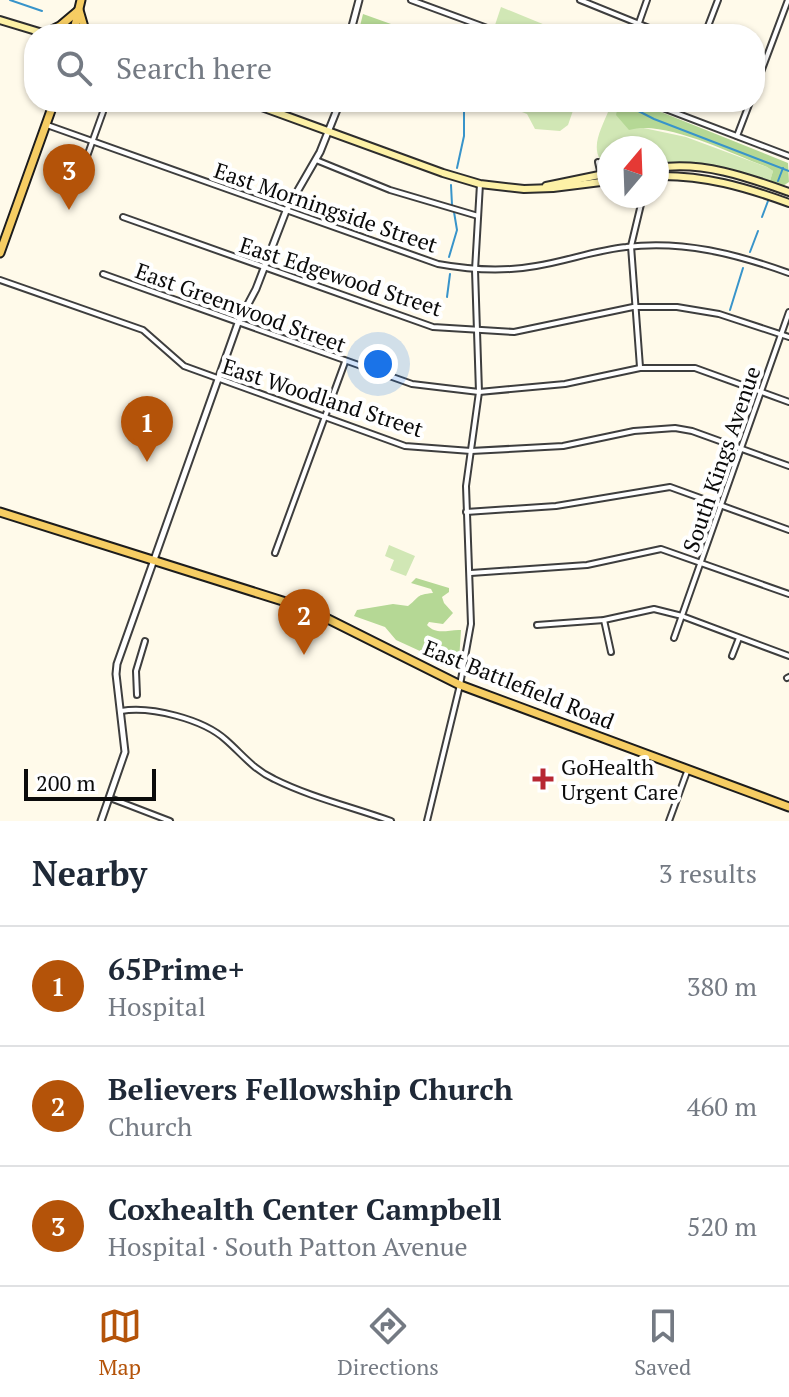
<!DOCTYPE html>
<html lang="en">
<head>
<meta charset="utf-8">
<style>
  body { margin:0; font-family:"PT Serif",serif; background:#f2f2f3; color:#1f2937 }
  .compass { position:absolute; left:597px; top:136px; width:72px; height:72px; border-radius:50%; background:#fff; box-shadow:0 2px 6px #0004; rotate:19deg }
  .scale { position:absolute; left:24px; bottom:20px; width:132px; box-sizing:border-box; padding-left:8px; border:4px solid #0b0b0b; border-top:0; font-size:22px; line-height:28px; white-space:nowrap; color:#0b0b0b; -webkit-text-stroke:6px #fff; paint-order:stroke }
  .you { position:absolute; left:378px; top:364px; width:28px; height:28px; margin:-20px; border:6px solid #fff; border-radius:50%; background:#1a73e8; box-shadow:0 0 0 12px #1a73e833 }
  .badge { display:grid; place-items:center; width:52px; height:52px; border-radius:50%; background:#b45309; color:#fff; font-size:26px; font-weight:700 }
  .pin { position:absolute; translate:-50% -66px; filter:drop-shadow(0 2px 4px #0008) }
  .pin::after { content:''; position:absolute; top:42px; width:28px; height:24px; background:inherit; clip-path:polygon(0 0,100% 0,50% 100%) }
  .list { margin:0; padding:0; list-style:none }
  h2 { display:flex; justify-content:space-between; align-items:center; height:104px; margin:0; padding:0 32px; font-size:34px }
  h2 small { font-size:26px; font-weight:400; color:#747a83 }
  .list li { display:grid; grid-template-columns:52px 1fr auto; gap:24px; align-items:center; box-sizing:border-box; height:120px; padding:0 32px; border-top:2px solid #e0e1e3 }
  .list b { display:block; font-size:30px; white-space:nowrap }
  .list p { margin:0; font-size:26px; white-space:nowrap; color:#747a83 }
  .list em { font-size:26px; font-style:normal; color:#747a83 }
  .icon { flex:none; width:44px; height:44px; fill:none; stroke:currentColor; stroke-width:2; stroke-linecap:round; stroke-linejoin:round }
  .map { position:relative; flex:none; width:789px; height:821px; overflow:hidden }
  .search { position:absolute; background:#fff; box-shadow:0 2px 6px #0004; left:24px; right:24px; top:24px; height:88px; display:flex; align-items:center; gap:20px; box-sizing:border-box; padding:0 28px; border-radius:32px; color:#747a83; font-size:30px }
  .sheet { height:464px; background:#fff }
  nav { display:flex; justify-content:space-around; align-items:center; box-sizing:border-box; height:112px; border-top:2px solid #e0e1e3; background:#fff; font-size:22px; color:#747a83 }
  nav a { display:grid; justify-items:center; gap:4px }
  nav .on { color:#b45309 }
  .map>svg:first-child { display:block }
  .green { fill:#d1e7b5 }
  .forest { fill:#b5d895 }
  .lines { fill:none; stroke-linecap:round; stroke-linejoin:round }
  .stream { stroke:#3894ca; stroke-width:2 }
  .minor-casing { stroke:#3e3e3e; stroke-width:8 }
  .tertiary-casing { stroke:#3e3e3e; stroke-width:9 }
  .secondary-casing { stroke:#2d2d2d; stroke-width:10 }
  .primary-casing { stroke:#1c1c1c; stroke-width:11 }
  .minor { stroke:#fff; stroke-width:4 }
  .tertiary { stroke:#fff; stroke-width:5 }
  .secondary { stroke:#fdf1a6; stroke-width:6 }
  .primary { stroke:#f6cd63; stroke-width:7 }
  .poi-dot { fill:#b72732; stroke:#fff; stroke-width:3 }
  .labels { text-anchor:middle; dominant-baseline:central; stroke-width:8; stroke-linejoin:round; paint-order:stroke }
  .street-label { font-size:22px; fill:#0b0b0b; stroke:#fff }
  .poi-label { font-size:22px; fill:#0b0b0b; stroke:#fff; text-anchor:start }
</style>
</head>
<body>
<div class="map">
<svg width="789" height="821" viewBox="0 0 789 821">
  <rect width="100%" height="100%" fill="#fffaea"/>
  <!-- green -->
  <g class="green">
    <polygon points="501,7 567,34 492,34"/>
    <polygon points="497,102 576,102 568,125 560,131 535,129 527,114"/>
    <path d="M 603,102 L 619,102 L 617,109 L 639,127 L 686,137 L 767,167 L 773,171 L 770,181 L 702,164 L 657,164 L 657,148 L 609,148 L 609,168 C 606,164 602,162 600,159 C 591,145 603,125 608,112 Z"/>
    <polygon points="389,545 415,556 406,576 390,570 394,560 385,556"/>
  </g>
  <!-- forest -->
  <g class="forest">
    <polygon points="363,14 419,34 358,34"/>
    <path d="M 619,102 L 636,102 L 788,163 L 789,182 L 783,186 L 770,181 L 773,171 L 767,167 C 732,154 664,119 629,130 L 616,115 Z"/>
    <path d="M 416,578 L 449,588 L 449,592 L 442,597 L 444,603 L 453,613 L 443,624 L 429,622 L 427,625 C 437,636 449,629 461,630 L 459,661 L 456,664 L 433,657 L 396,640 L 385,627 L 354,616 L 357,610 L 393,604 L 408,606 C 421,596 415,595 433,593 L 431,589 L 411,583 Z"/>
  </g>
  <g class="lines">
    <!-- stream -->
    <g class="stream">
      <polyline points="10,0 42,11"/>
      <polyline points="93,27 117,34"/>
      <polyline points="621,102 654,119 789,171"/>
      <polyline points="457,168 464,136 464,102"/>
      <polyline points="778,181 783,168"/>
      <polyline points="451,185 452,205"/>
      <polyline points="762,217 768,201"/>
      <polyline points="750,252 758,231"/>
      <polyline points="449,257 457,230 454,212"/>
      <polyline points="447,297 450,274"/>
      <polyline points="730,310 743,268"/>
    </g>
    <!-- minor casing -->
    <g class="minor-casing">
      <g id="minor">
        <polyline points="411,0 498,32"/>
        <polyline points="580,0 664,34"/>
        <polyline points="635,34 647,0"/>
        <polyline points="705,34 718,0"/>
        <polyline points="755,88 788,0"/>
        <polyline points="647,102 789,156"/>
        <path d="M 47,125 L 438,264 C 471,270 503,272 536,266 C 567,261 596,250 626,247 C 683,240 736,254 789,273"/>
        <polyline points="737,136 750,102"/>
        <polyline points="316,160 390,190 478,216"/>
        <polyline points="598,162 601,175"/>
        <polyline points="81,173 103,112"/>
        <polyline points="123,217 433,327 514,332 633,307 677,307 719,314 789,337"/>
        <polyline points="103,274 412,384 479,392 565,384 640,368 695,368 789,402"/>
        <polyline points="0,280 143,330 184,366 405,446 471,451 563,446 634,431 675,428 692,431 789,466"/>
        <polyline points="640,367 631,246 643,196"/>
        <polyline points="466,512 556,506 670,487 789,530"/>
        <polyline points="275,553 345,362"/>
        <polyline points="471,573 587,565 661,549 789,594"/>
        <polyline points="604,620 611,652"/>
        <polyline points="537,625 604,620 654,609 682,616 789,656"/>
        <polyline points="674,638 789,312"/>
        <polyline points="732,656 739,638"/>
        <polyline points="787,678 789,677"/>
        <polyline points="137,695 136,671 145,641"/>
        <path d="M 121,711 C 151,706 203,719 226,740 C 242,754 254,770 274,779 C 310,797 352,807 391,821"/>
        <polyline points="110,798 170,821"/>
        <polyline points="427,821 460,685 471,624 466,486 479,392 475,270 480,184"/>
        <polyline points="669,821 688,769"/>
      </g>
    </g>
    <!-- tertiary casing -->
    <g class="tertiary-casing">
      <g id="tertiary">
        <polyline points="350,34 359,0"/>
        <polyline points="101,821 125,752 116,674 117,664 238,323 256,289 286,211 320,152 340,102"/>
      </g>
    </g>
    <!-- secondary casing -->
    <g class="secondary-casing">
      <g id="secondary">
        <polyline points="0,20 46,34"/>
        <polyline points="248,102 443,173 480,184 524,189 553,188 609,181"/>
        <path d="M 657,168 C 703,161 747,177 789,192"/>
        <path d="M 657,176 C 704,175 745,187 789,203"/>
        <polyline points="546,186 609,173"/>
      </g>
    </g>
    <!-- primary casing -->
    <g class="primary-casing">
      <g id="primary">
        <polyline points="44,34 60,26 79,10 86,34"/>
        <polyline points="73,34 81,0"/>
        <polyline points="0,253 54,102"/>
        <polyline points="0,512 308,609 460,685 789,807"/>
      </g>
    </g>
    <!-- minor -->
    <use href="#minor" class="minor"/>
    <!-- tertiary -->
    <use href="#tertiary" class="tertiary"/>
    <!-- secondary -->
    <use href="#secondary" class="secondary"/>
    <!-- primary -->
    <use href="#primary" class="primary"/>
  </g>
  <!-- markers -->
  <path class="poi-dot" d="M539 767h8v8h8v8h-8v8h-8v-8h-8v-8h8z"/>
  <g class="labels">
    <!-- street labels -->
    <g class="street-label">
      <text transform="translate(326 207) rotate(19)">East Morningside Street</text>
      <text transform="translate(341 276) rotate(18)">East Edgewood Street</text>
      <text transform="translate(241 307) rotate(20)">East Greenwood Street</text>
      <text transform="translate(323 397) rotate(18)">East Woodland Street</text>
      <text transform="translate(721 459) rotate(-71)">South Kings Avenue</text>
      <text transform="translate(519 684) rotate(22)">East Battlefield Road</text>
    </g>
    <!-- poi labels -->
    <g class="poi-label">
      <text x="561" y="766">GoHealth<tspan x="561" dy="25">Urgent Care</tspan></text>
    </g>
  </g>
</svg>
<svg class="compass" viewBox="-18 -18 36 36"><path d="M0-13l5 13h-10z" fill="#e53935"/><path d="M0 13l5-13h-10z" fill="#747a83"/></svg>
<div class="scale">200 m</div>
<div class="you"></div>
<div class="pin badge" style="left:147px;top:462px">1</div>
<div class="pin badge" style="left:304px;top:655px">2</div>
<div class="pin badge" style="left:69px;top:210px">3</div>
<div class="search"><svg class="icon" aria-label="search" viewBox="0 0 24 24"><circle cx="10" cy="10" r="6"/><path d="M15 15l6 6"/></svg>Search here</div>
</div>
<section class="sheet">
<h2>Nearby<small>3 results</small></h2>
<ul class="list">
<li><span class="badge">1</span><div><b>65Prime+</b><p>Hospital</p></div><em>380 m</em></li>
<li><span class="badge">2</span><div><b>Believers Fellowship Church</b><p>Church</p></div><em>460 m</em></li>
<li><span class="badge">3</span><div><b>Coxhealth Center Campbell</b><p>Hospital · South Patton Avenue</p></div><em>520 m</em></li>
</ul>
</section>
<nav>
<a class="on"><svg class="icon" aria-label="map" viewBox="0 0 24 24"><path d="M3 6l6-2 6 2 6-2v14l-6 2-6-2-6 2zM9 4v14M15 6v14"/></svg>Map</a>
<a><svg class="icon" aria-label="directions" viewBox="0 0 24 24"><path d="M12 3l9 9-9 9-9-9zM9 14v-3h6M13 9l2 2-2 2"/></svg>Directions</a>
<a><svg class="icon" aria-label="saved" viewBox="0 0 24 24"><path d="M7 4h10v16l-5-4-5 4z"/></svg>Saved</a>
</nav>
</body>
</html>
